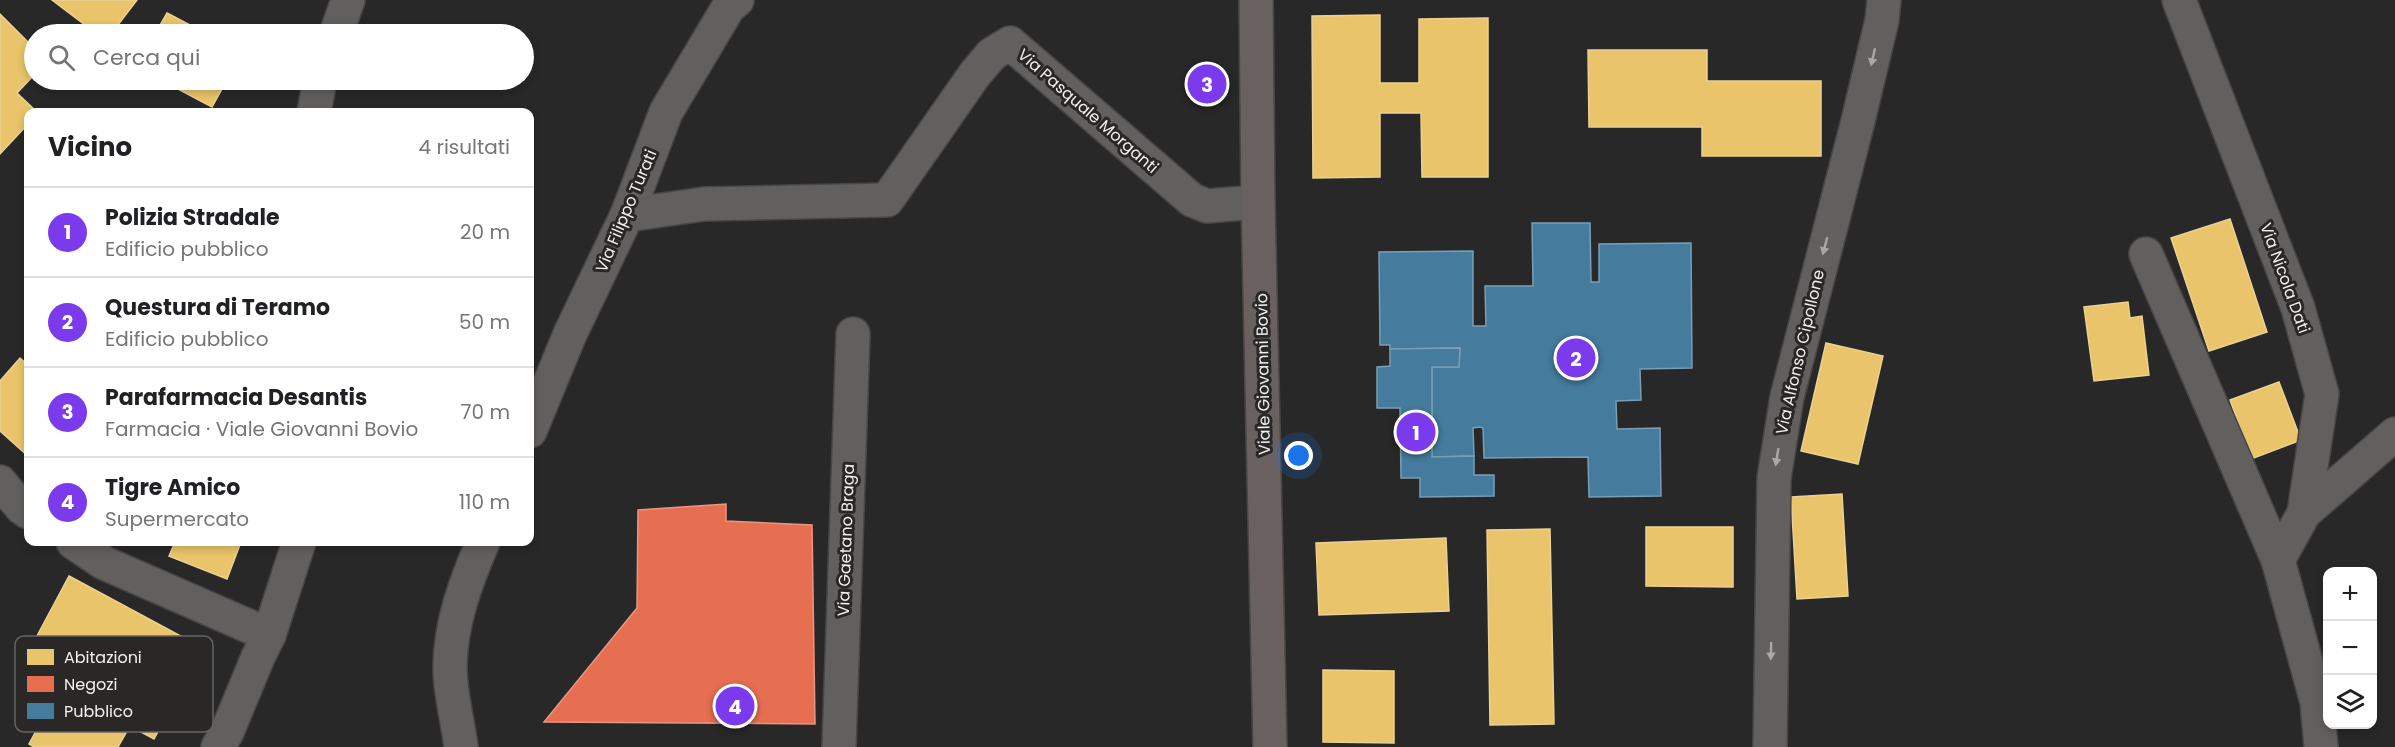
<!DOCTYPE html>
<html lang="it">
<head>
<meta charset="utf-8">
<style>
  body { margin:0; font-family:Poppins,sans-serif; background:#f6f6f6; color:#202124 }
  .controls { position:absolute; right:18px; bottom:18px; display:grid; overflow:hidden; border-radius:12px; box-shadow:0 3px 9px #0003 }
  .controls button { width:54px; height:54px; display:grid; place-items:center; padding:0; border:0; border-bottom:2px solid #e0e0e0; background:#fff; color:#202124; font:30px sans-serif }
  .you { position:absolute; left:1299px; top:456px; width:21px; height:21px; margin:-15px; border:4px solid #fff; border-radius:50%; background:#1a73e8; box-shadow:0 0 0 9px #1a73e833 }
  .badge { display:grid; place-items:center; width:39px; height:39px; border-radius:50%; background:#7c3aed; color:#fff; font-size:20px; font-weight:700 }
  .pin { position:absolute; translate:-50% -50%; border:3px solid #fff; box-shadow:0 2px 6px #0006 }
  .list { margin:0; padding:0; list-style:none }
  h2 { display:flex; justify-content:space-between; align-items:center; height:78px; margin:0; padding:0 24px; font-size:26px }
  h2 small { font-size:20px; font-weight:400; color:#757577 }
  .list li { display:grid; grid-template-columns:39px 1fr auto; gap:18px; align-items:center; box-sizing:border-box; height:90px; padding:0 24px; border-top:2px solid #e0e0e0 }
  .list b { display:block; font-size:22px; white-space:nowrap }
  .list p { margin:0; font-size:20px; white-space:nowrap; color:#757577 }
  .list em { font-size:20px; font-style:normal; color:#757577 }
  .icon { flex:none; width:33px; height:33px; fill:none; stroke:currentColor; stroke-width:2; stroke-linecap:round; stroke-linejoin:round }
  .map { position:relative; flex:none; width:2395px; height:747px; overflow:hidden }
  .search { position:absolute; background:#fff; box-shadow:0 3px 9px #0003; left:24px; top:24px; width:510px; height:66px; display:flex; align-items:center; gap:15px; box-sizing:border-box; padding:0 21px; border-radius:33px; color:#757577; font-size:22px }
  .panel { position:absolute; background:#fff; box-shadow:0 3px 9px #0003; left:24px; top:108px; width:510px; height:438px; border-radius:12px }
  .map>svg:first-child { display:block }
  .homes { fill:#e9c46a; stroke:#ebd192; stroke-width:1.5 }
  .shops { fill:#e76f51; stroke:#ea9580; stroke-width:1.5 }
  .public { fill:#457b9d; stroke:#799eb6; stroke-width:1.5 }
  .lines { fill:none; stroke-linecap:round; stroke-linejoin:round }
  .street-casing { stroke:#474545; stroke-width:36 }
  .secondary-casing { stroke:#474545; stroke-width:36 }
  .primary-casing { stroke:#474545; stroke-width:36 }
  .street { stroke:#61605f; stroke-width:33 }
  .secondary { stroke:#61605f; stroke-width:33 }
  .primary { stroke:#69615f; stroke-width:33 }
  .oneway { fill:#a9a8a7 }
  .labels { text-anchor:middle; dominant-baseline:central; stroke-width:6; stroke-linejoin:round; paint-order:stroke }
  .street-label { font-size:16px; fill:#f1efef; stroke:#2a2727 }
  .key { fill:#2a2727; stroke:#666363; stroke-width:1.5 }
  .key-label { font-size:16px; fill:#f1efef }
</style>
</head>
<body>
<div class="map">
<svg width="2395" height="747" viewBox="0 0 2395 747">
  <rect width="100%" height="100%" fill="#292828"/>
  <!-- homes -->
  <g class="homes">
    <polygon points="52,0 137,0 111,34 97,34"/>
    <polygon points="167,13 207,34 155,34"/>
    <polygon points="0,14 34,48 34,75 17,93 37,112 28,112 28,124 0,154"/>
    <polygon points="1380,15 1380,83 1419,83 1419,19 1488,18 1488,177 1422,177 1421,113 1380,113 1380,177 1313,178 1312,16"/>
    <polygon points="1588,50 1707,50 1707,81 1821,81 1821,156 1702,156 1702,127 1589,127"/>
    <polygon points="161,80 227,80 212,107"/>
    <polygon points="2230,219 2267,332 2209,351 2171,238"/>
    <polygon points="2128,302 2130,318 2142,316 2149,375 2094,381 2084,307"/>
    <polygon points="1826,343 1883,356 1858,464 1801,451"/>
    <polygon points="20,358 28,365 28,456 0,431 0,381"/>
    <polygon points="2279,382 2301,440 2251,459 2230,400"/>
    <polygon points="1842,494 1848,596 1797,599 1791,497"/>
    <polygon points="1646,527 1733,527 1733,587 1646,586"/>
    <polygon points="1550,529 1554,724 1490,725 1487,530"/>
    <polygon points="1446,538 1449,611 1319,615 1316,543"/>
    <polygon points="175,542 241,542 227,579 169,556"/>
    <polygon points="69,576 203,648 154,739 130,726 118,747 34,747 29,744 68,672 29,651"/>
    <polygon points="1323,670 1394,671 1394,743 1323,742"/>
  </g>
  <!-- shops -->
  <polygon class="shops" points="726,504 726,521 812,525 815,724 544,722 637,608 638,510"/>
  <!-- public -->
  <g class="public">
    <polygon points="1532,223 1590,223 1591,282 1599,282 1599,244 1691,243 1692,368 1640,369 1641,400 1616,401 1617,429 1660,428 1661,496 1589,497 1588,457 1484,458 1483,428 1480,427 1473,428 1474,456 1432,457 1432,367 1459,367 1460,348 1390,349 1390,345 1380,345 1379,252 1473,251 1473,326 1486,326 1485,286 1533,286"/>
    <polygon points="1460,348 1459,367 1432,367 1432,457 1474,456 1474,475 1494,475 1494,496 1420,497 1420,478 1401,478 1400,408 1377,408 1377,367 1390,366 1390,349"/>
  </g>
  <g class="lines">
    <!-- street casing -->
    <g class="street-casing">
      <g id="street">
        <polyline points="2179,0 2298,308 2322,394 2304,513 2278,560"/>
        <polyline points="627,215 704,204 887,200 975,74 992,54 1010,43 1192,200 1207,206 1258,202"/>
        <polyline points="2146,254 2278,560 2317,702 2321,747"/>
        <polyline points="530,431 570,334 627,215 666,112 728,8 737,0"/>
        <polyline points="0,482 21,507 28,512"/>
        <polyline points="2304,513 2395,434"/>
        <polyline points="73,542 104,563 269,635"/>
        <path d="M 461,747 C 458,721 450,694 450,668 C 450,624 466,581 483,542"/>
        <polyline points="839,747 853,334"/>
        <polyline points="1770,747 1774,478 1787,397 1858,121 1882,20 1884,0"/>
      </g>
    </g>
    <!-- secondary casing -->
    <g class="secondary-casing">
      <g id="secondary">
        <polyline points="336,34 348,0"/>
        <polyline points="314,112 320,80"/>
        <polyline points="218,747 227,732 258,657 269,635 299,542"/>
      </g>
    </g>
    <!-- primary casing -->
    <g class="primary-casing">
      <polyline id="primary" points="1256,0 1258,202 1270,747"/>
    </g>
    <!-- street -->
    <use href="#street" class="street"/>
    <!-- secondary -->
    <use href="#secondary" class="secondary"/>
    <!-- primary -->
    <use href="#primary" class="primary"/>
  </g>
  <!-- one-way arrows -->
  <defs><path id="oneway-solid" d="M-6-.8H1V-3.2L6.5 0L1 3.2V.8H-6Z" transform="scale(1.5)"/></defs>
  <g class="oneway">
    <use href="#oneway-solid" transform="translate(1873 57) rotate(103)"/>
    <use href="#oneway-solid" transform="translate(1825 246) rotate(105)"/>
    <use href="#oneway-solid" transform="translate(1777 457) rotate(99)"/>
    <use href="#oneway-solid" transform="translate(1771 651) rotate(91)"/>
  </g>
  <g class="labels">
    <!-- street labels -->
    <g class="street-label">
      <text transform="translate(1088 111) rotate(41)">Via Pasquale Morganti</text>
      <text transform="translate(626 211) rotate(-67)">Via Filippo Turati</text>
      <text transform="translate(2285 278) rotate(70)">Via Nicola Dati</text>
      <text transform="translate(1800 352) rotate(-77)">Via Alfonso Cipollone</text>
      <text transform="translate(1263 374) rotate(-91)">Viale Giovanni Bovio</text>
      <text transform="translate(846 540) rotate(-88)">Via Gaetano Braga</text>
    </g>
  </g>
  <!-- legend -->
  <rect x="15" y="636" width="198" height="96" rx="9" class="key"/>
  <rect x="27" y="649" width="27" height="16" fill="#e9c46a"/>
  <rect x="27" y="676" width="27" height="16" fill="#e76f51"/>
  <rect x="27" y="703" width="27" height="16" fill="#457b9d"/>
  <g class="key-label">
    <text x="64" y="663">Abitazioni</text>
    <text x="64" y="690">Negozi</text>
    <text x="64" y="717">Pubblico</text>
  </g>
</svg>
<div class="controls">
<button>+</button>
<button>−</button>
<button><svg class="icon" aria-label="layers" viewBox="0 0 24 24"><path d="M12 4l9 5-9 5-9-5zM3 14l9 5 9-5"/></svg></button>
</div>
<div class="you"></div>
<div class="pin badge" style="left:1416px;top:432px">1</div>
<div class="pin badge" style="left:1576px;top:358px">2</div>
<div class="pin badge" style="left:1207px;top:84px">3</div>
<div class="pin badge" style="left:735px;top:706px">4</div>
<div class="search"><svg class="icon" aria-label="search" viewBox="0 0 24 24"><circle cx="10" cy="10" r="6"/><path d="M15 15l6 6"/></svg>Cerca qui</div>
<section class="panel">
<h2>Vicino<small>4 risultati</small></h2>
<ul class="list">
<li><span class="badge">1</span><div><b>Polizia Stradale</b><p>Edificio pubblico</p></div><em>20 m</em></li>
<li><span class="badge">2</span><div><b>Questura di Teramo</b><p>Edificio pubblico</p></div><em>50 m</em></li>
<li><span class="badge">3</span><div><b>Parafarmacia Desantis</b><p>Farmacia · Viale Giovanni Bovio</p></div><em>70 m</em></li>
<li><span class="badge">4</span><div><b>Tigre Amico</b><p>Supermercato</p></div><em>110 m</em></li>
</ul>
</section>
</div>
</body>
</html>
